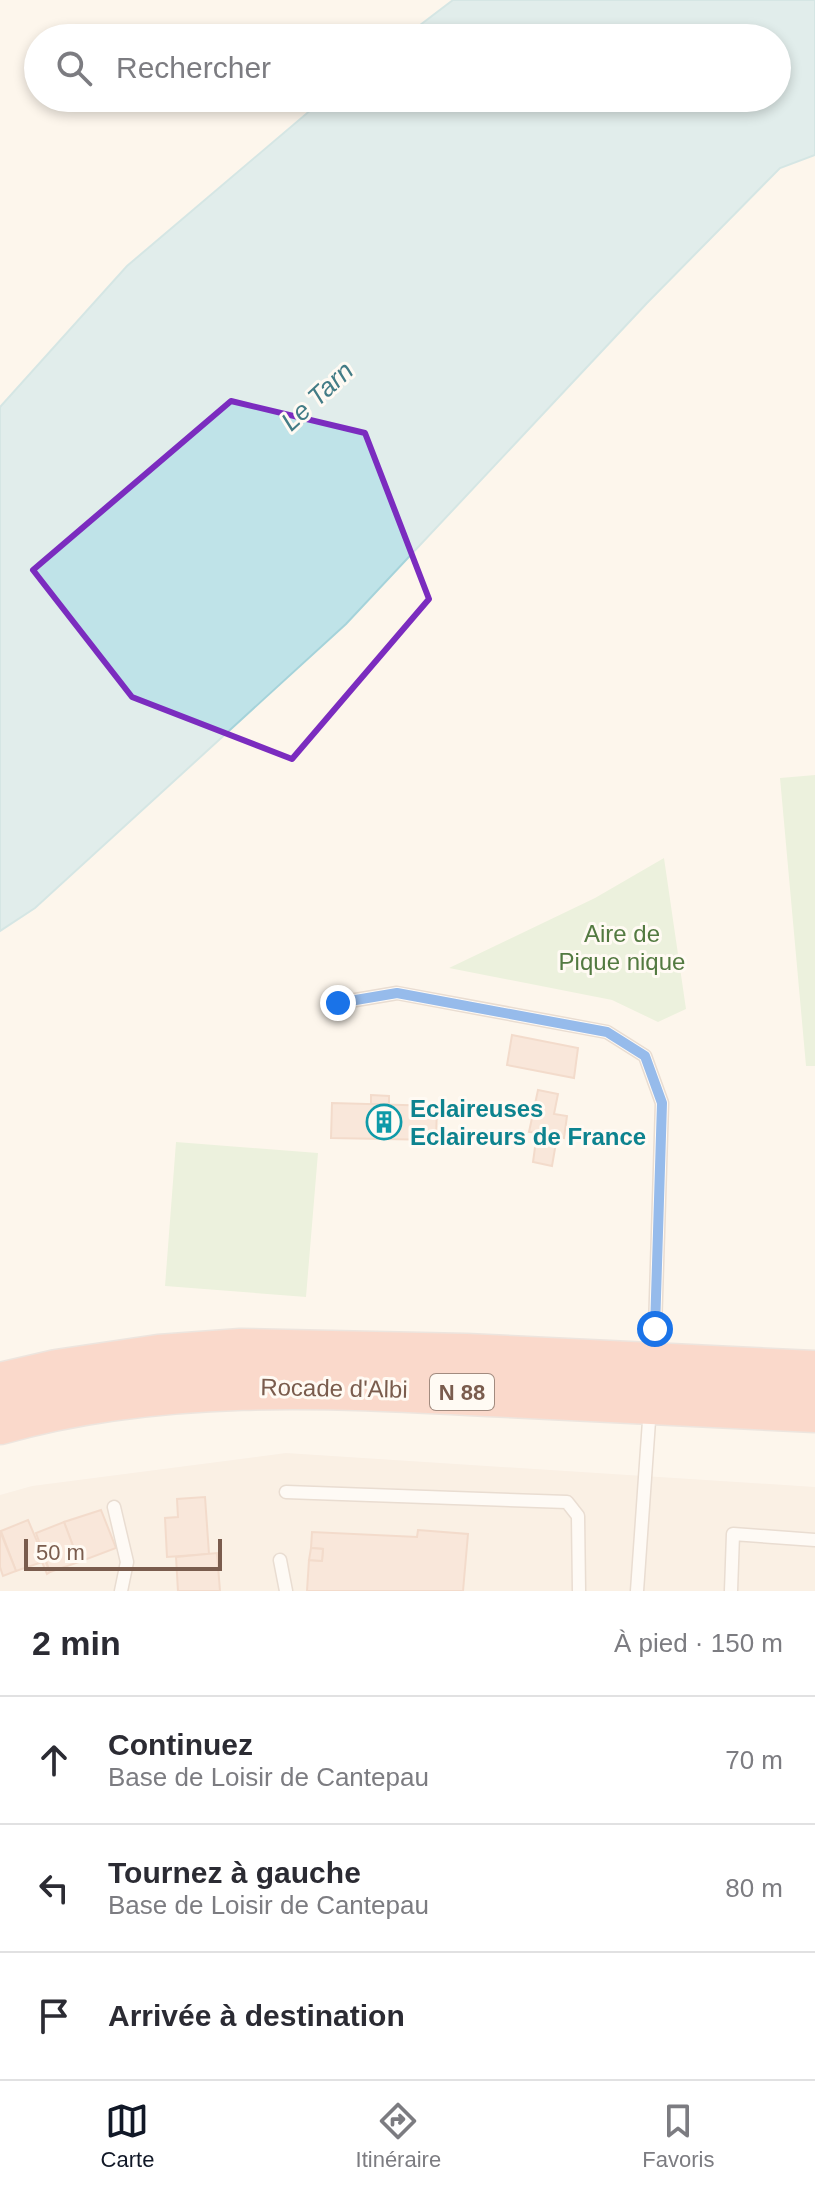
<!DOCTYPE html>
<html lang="fr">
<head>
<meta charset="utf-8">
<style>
  body { margin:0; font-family:Helvetica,sans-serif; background:#f7f7f7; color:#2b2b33 }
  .scale { position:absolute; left:24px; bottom:20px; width:198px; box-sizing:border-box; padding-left:8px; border:4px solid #7a5c4d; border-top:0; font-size:22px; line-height:28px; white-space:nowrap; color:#7a5c4d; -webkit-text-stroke:6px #fffaf3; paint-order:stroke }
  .stop { position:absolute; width:24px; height:24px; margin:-18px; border:6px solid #1a73e8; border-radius:50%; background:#fff }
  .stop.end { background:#1a73e8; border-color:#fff; box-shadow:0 2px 8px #0008 }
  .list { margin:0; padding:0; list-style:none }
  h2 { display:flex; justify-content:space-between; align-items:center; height:104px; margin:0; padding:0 32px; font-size:34px }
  h2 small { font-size:26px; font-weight:400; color:#7c7c81 }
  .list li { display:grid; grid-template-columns:52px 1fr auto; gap:24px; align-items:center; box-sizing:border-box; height:128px; padding:0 32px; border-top:2px solid #e1e1e2 }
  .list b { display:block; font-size:30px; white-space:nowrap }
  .list p { margin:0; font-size:26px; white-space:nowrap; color:#7c7c81 }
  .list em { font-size:26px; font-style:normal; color:#7c7c81 }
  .icon { flex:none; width:44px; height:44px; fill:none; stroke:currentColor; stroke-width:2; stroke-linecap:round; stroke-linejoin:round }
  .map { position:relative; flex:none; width:815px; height:1591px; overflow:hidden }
  .search { position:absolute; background:#fff; box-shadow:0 4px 12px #0003; left:24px; right:24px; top:24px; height:88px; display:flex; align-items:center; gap:20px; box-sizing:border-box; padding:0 28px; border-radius:44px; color:#7c7c81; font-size:30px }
  .sheet { height:488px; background:#fff }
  nav { display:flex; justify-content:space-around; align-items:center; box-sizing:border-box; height:112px; border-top:2px solid #e1e1e2; background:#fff; font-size:22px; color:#7c7c81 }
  nav a { display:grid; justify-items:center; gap:4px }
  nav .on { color:#111827 }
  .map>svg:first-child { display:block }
  .residential { fill:#f5e8da }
  .green { fill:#d8ecc9 }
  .water { fill:#bfe3e8; stroke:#a5d3da; stroke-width:2 }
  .building { fill:#f3d5c3; stroke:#e6bba3; stroke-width:2 }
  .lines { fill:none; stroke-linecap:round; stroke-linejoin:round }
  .lane-casing { stroke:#d1beb0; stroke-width:15 }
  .highway-casing { stroke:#dad1cd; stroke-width:47 }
  .lane { stroke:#fff; stroke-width:12 }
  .highway { stroke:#f7b7a3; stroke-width:44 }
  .route { stroke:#1a73e8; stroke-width:10 }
  .marked { fill:none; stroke:#7b2cbf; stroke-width:6; stroke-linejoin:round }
  .labels { text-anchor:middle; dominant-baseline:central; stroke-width:6; stroke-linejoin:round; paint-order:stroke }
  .shield { fill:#fffaf3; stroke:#a28b7f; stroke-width:2 }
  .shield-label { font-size:22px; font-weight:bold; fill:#7a5c4d }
  .park-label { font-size:24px; fill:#537a41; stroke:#fffaf3 }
  .culture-label { font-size:24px; font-weight:bold; fill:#0d838f; stroke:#fffaf3; text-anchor:start }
  .street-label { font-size:24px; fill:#7a5c4d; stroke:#fffaf3 }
  .water-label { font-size:26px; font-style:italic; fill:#437c86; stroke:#fffaf3 }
</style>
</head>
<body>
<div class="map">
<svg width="815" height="1591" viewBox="0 0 815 1591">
  <rect width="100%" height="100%" fill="#fdf6ec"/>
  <!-- residential -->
  <polygon class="residential" points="286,1453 815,1487 815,1591 0,1591 0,1495 32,1486"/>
  <!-- green -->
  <g class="green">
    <polygon points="815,775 815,1066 806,1066 780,778"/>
    <polygon points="664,858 686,1009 658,1022 612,1000 449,968 595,898"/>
    <polygon points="176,1142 318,1153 306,1297 165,1286"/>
  </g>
  <!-- water -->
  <polygon class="water" points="453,0 815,0 815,155 780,168 647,303 346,624 35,908 0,931 0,407 127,266 325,98 777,98 777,38 403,38"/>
  <!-- building -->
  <g class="building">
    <polygon points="512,1035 578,1048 574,1078 507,1065"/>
    <polygon points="538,1090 558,1094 554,1114 567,1116 564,1138 557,1137 552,1166 533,1162 537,1133 529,1132"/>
    <polygon points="371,1095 389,1096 389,1104 371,1104"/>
    <polygon points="332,1103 437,1106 436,1140 331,1138"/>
    <polygon points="205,1497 209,1554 167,1557 165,1518 178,1517 177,1499"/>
    <polygon points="101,1510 116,1548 79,1562 64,1522"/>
    <polygon points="28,1520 50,1572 47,1574 42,1562 16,1571 1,1531"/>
    <polygon points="64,1522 79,1562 50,1572 36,1533"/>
    <polygon points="418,1530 468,1534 463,1591 307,1591 309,1560 322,1561 323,1549 311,1548 312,1532 417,1537"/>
    <polygon points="0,1531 16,1571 3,1576 0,1567"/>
    <polygon points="311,1548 323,1549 322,1561 309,1560"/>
    <polygon points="217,1553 220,1591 178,1591 176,1557"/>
  </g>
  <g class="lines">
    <!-- lane casing -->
    <g class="lane-casing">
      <g id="lane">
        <polyline points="338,1003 397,993 607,1032 645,1056 662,1103 655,1329"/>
        <polyline points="286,1492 567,1502 578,1516 579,1591"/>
        <polyline points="114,1507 127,1562 121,1591"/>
        <polyline points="280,1560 286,1591"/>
        <polyline points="637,1591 649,1421"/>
        <polyline points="731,1591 733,1534 815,1540"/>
      </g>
    </g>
    <!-- highway casing -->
    <g class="highway-casing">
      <g id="highway">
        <polyline points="0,1385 57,1372 159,1357 241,1351 466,1356 815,1373"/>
        <path d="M 0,1422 C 158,1377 326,1385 488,1394 C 597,1399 706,1405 815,1410"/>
      </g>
    </g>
    <!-- lane -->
    <use href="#lane" class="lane"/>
    <!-- highway -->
    <use href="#highway" class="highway"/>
  </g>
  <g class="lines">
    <!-- route -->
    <polyline class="route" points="338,1003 397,993 607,1032 645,1056 662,1103 655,1329"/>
  </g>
  <!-- marked area -->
  <path d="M0 0H815V1591H0ZM 231,401 L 365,433 L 429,599 L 292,759 L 132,697 L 33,570 Z" fill="#fdf6ec" fill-opacity=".55" fill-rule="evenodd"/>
  <path class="marked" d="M 231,401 L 365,433 L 429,599 L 292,759 L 132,697 L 33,570 Z"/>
  <!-- icons -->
  <defs>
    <g id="building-ring" transform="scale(1.8)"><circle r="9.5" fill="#fffaf3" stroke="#0f9aa8" stroke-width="1.5"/><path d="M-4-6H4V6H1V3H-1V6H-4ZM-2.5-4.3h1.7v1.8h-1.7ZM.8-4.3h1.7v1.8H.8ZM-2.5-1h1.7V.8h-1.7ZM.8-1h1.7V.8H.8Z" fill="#0f9aa8"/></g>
  </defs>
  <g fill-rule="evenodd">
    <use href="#building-ring" x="384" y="1122"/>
  </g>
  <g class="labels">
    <!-- shield labels -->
    <rect class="shield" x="430" y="1374" width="64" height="36" rx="6"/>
    <g class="shield-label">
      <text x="462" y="1392">N 88</text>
    </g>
    <!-- park labels -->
    <g class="park-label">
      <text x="622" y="933">Aire de<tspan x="622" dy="28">Pique nique</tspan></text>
    </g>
    <!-- culture labels -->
    <g class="culture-label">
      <text x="410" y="1108">Eclaireuses<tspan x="410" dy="28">Eclaireurs de France</tspan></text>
    </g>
    <!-- street labels -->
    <g class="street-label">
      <text transform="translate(334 1388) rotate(1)">Rocade d'Albi</text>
    </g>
    <!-- water labels -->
    <g class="water-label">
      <text transform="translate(317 396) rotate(-43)">Le Tarn</text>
    </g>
  </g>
</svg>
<div class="scale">50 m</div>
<div class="stop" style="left:655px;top:1329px"></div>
<div class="stop end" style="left:338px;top:1003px"></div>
<div class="search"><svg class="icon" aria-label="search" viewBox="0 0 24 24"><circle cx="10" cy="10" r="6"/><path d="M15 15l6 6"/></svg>Rechercher</div>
</div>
<section class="sheet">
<h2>2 min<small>À pied · 150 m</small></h2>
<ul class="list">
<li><svg class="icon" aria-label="ahead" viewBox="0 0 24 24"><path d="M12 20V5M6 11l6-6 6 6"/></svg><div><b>Continuez</b><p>Base de Loisir de Cantepau</p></div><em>70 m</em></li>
<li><svg class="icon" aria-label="left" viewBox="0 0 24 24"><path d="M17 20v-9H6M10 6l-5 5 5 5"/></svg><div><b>Tournez à gauche</b><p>Base de Loisir de Cantepau</p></div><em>80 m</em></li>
<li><svg class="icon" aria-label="arrive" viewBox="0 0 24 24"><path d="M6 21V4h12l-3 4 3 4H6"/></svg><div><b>Arrivée à destination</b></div></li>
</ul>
</section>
<nav>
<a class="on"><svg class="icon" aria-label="map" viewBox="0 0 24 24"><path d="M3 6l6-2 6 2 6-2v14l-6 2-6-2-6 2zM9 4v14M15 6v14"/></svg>Carte</a>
<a><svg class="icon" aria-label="directions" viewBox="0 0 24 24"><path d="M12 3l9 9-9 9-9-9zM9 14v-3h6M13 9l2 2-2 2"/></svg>Itinéraire</a>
<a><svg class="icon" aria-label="saved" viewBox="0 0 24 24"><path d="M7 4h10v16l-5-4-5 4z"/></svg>Favoris</a>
</nav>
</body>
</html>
